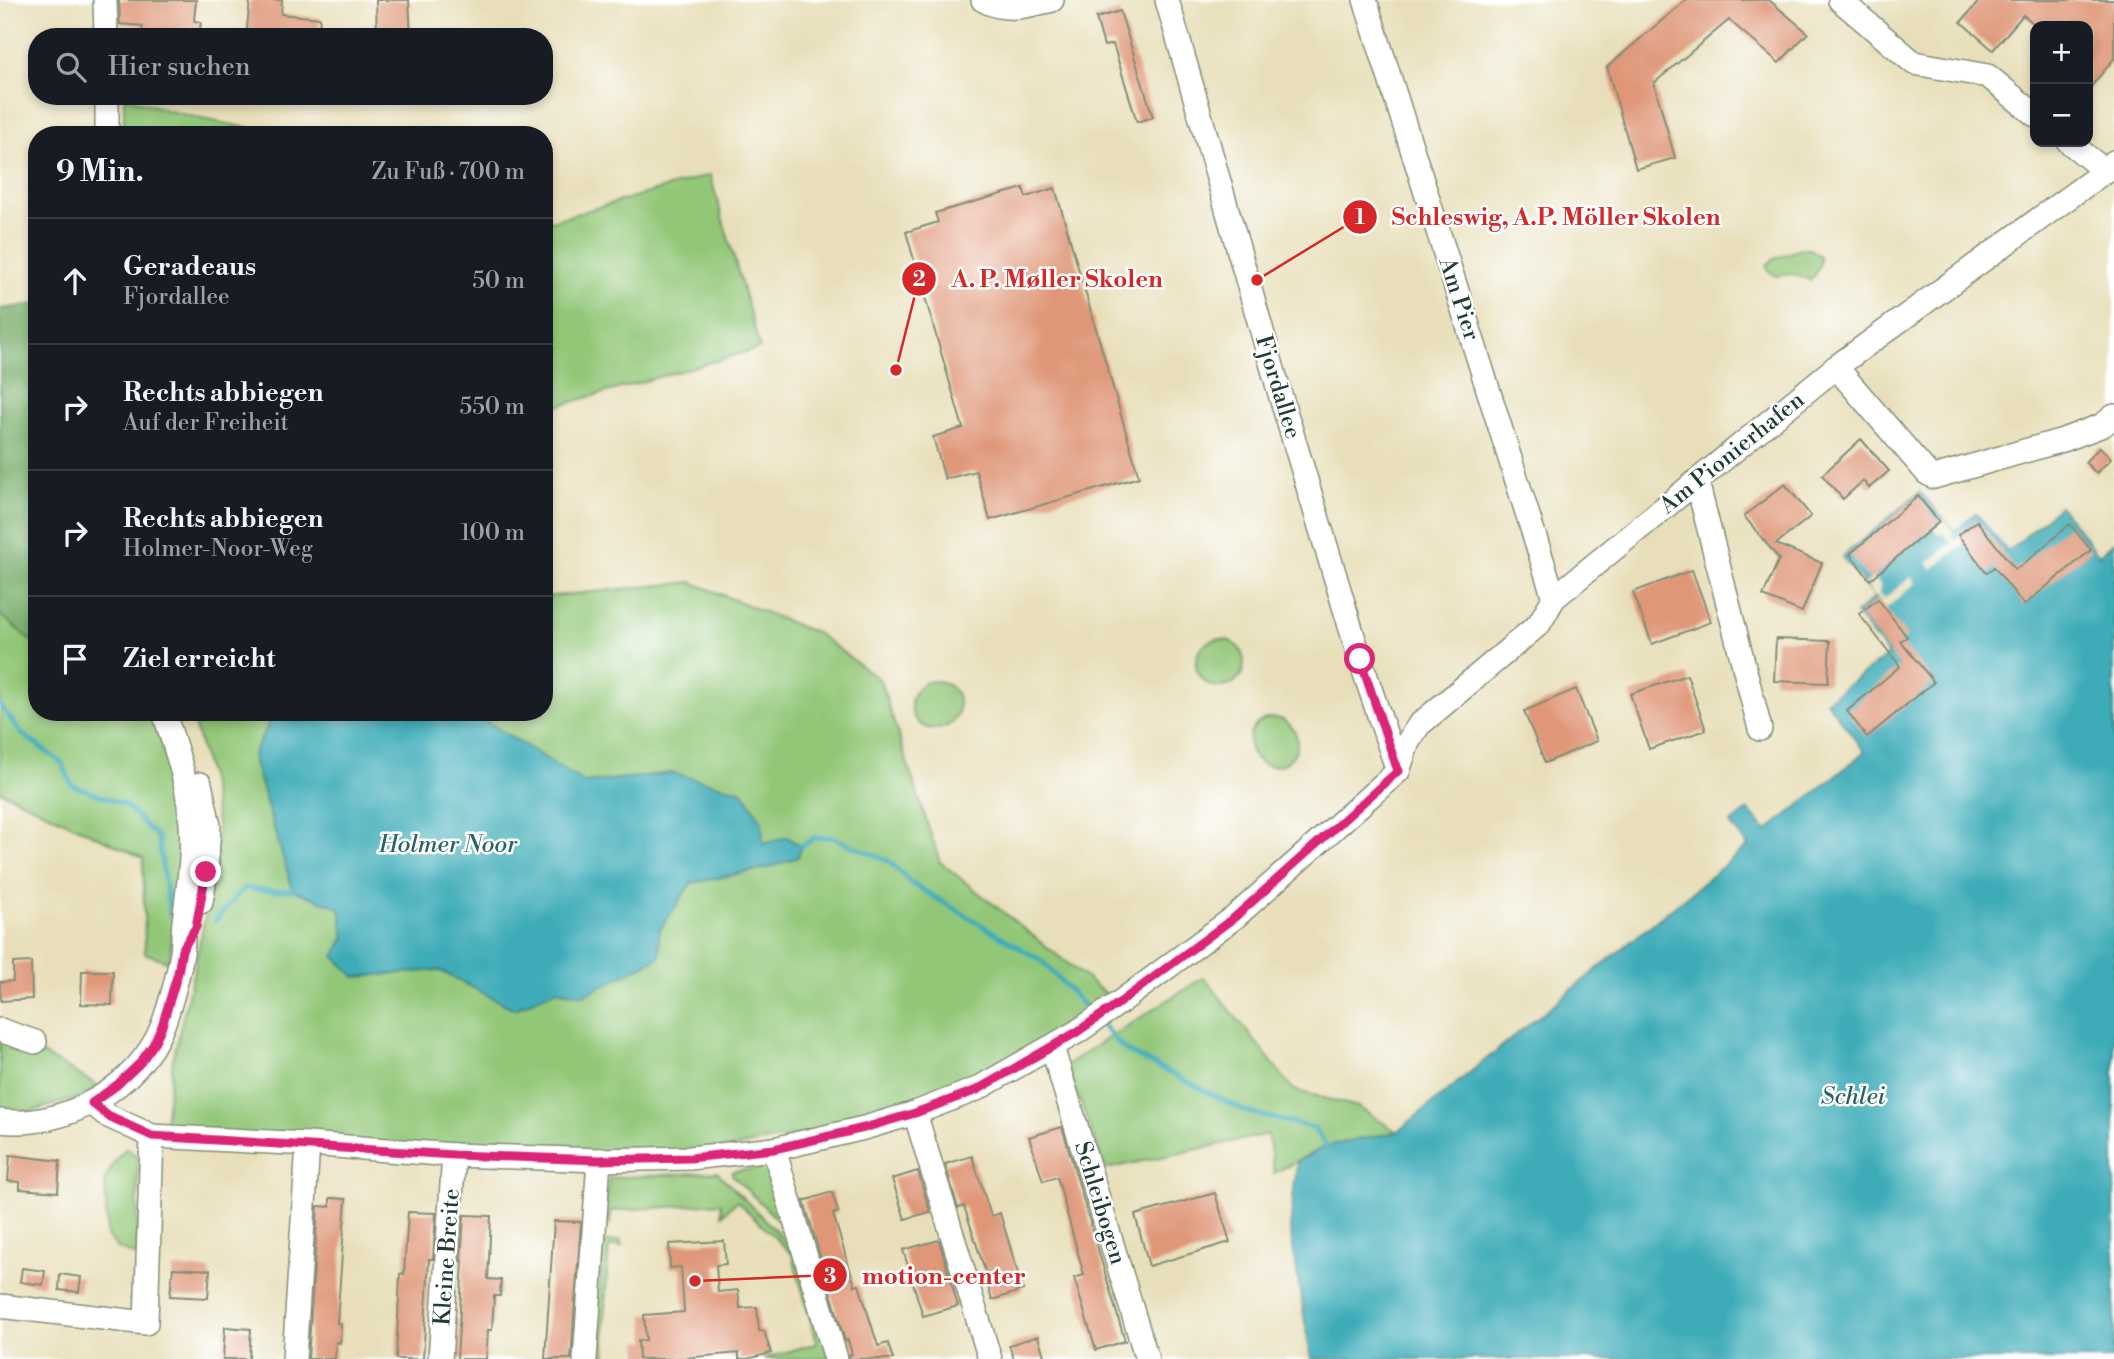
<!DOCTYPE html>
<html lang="de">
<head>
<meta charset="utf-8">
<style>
  body { margin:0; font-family:"Libre Bodoni",serif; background:#20242c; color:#f1f3f6 }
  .controls { position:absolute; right:21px; top:21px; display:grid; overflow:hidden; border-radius:14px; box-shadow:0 4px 10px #0003 }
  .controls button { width:63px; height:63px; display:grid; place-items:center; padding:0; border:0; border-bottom:2px solid #363941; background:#171b24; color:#f1f3f6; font:35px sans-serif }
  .stop { position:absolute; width:21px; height:21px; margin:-16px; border:5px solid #db2777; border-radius:50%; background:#fff }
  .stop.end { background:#db2777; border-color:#fff; box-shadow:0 2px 7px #0008 }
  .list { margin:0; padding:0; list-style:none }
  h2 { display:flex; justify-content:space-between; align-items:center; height:91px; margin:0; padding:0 28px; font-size:30px }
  h2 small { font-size:23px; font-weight:400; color:#9ea1a6 }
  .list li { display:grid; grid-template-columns:46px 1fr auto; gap:21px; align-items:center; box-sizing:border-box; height:126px; padding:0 28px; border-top:2px solid #363941 }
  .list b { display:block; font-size:26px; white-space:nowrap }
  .list p { margin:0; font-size:23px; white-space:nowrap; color:#9ea1a6 }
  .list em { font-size:23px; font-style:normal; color:#9ea1a6 }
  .icon { flex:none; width:38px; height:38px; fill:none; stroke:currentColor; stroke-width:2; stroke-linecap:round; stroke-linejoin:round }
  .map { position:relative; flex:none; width:2114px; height:1359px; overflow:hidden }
  .search { position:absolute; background:#171b24; box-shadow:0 4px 10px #0003; left:28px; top:28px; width:525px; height:77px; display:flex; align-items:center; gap:18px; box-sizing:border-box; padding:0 24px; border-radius:28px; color:#9ea1a6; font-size:26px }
  .panel { position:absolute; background:#171b24; box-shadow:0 4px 10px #0003; left:28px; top:126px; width:525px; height:595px; border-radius:28px }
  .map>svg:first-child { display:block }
  .green { fill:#93c778; stroke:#598256; stroke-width:2 }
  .forest { fill:#76ac68; stroke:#4a744e; stroke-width:2 }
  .water { fill:#3cacb8; stroke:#2e7476; stroke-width:2 }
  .pier { fill:#e8dfba }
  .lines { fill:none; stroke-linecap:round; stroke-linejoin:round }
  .stream { stroke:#3cacb8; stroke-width:5 }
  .building { fill:#df9778 }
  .minor-casing { stroke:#848e77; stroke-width:26 }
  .minor { stroke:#fff; stroke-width:23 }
  .route { stroke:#db2777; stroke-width:9 }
  .labels { text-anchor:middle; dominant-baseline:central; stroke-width:5; stroke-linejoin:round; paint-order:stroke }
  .street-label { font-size:23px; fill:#1f3d34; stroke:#fff }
  .water-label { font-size:24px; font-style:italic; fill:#296462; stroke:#fff }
  .leader { fill:none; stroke:#d62828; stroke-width:2.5 }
  .callout-dot { fill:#d62828; stroke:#fff; stroke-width:2.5 }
  .mark-label { font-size:21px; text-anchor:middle; font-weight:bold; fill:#fff }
  .callout-label { font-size:24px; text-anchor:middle; font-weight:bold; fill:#d62828; stroke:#fff; stroke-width:5; stroke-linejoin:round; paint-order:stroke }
</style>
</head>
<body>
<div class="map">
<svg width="2114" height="1359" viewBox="0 0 2114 1359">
  <rect width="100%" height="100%" fill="#fff"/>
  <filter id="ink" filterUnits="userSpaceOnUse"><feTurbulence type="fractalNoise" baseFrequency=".0143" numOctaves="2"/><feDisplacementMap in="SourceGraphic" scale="14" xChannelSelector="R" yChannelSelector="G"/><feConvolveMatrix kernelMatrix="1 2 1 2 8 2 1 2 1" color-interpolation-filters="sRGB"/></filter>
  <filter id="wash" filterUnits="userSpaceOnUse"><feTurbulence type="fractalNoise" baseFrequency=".00686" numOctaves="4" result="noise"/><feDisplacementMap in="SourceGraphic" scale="28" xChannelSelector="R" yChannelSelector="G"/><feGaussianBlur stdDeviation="1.57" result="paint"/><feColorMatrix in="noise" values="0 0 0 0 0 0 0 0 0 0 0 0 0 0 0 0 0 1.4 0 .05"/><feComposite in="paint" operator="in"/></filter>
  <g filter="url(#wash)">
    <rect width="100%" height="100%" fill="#e8dfba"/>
    <!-- green -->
    <g class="green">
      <polygon points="124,96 166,110 207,120 255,129 312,135 124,135"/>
      <polygon points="710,175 760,348 544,410 544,223"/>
      <path d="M 1800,249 L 1810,249 L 1820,256 C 1821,265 1816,275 1810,281 C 1798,273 1790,273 1776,276 L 1768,270 L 1767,265 L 1774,259 Z"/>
      <polygon points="691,582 818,634 880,680 940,862 1111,998 1052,1035 978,1073 909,1103 813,1132 731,1148 593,1156 164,1130 173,1059 194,970 217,859 217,822 210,780 191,712 267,712 268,725 252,756 293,890 340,908 345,937 355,977 439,970 514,1009 557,990 584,995 659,931 691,883 768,868 762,844 672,773 585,783 484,720 483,712 544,712 544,597"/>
      <polygon points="0,614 37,646 37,712 155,712 186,830 169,962 145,953 143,858 0,791"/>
      <circle cx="1220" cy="663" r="24"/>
      <circle cx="935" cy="705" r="24"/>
      <circle cx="1273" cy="742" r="24"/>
      <polygon points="1204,977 1294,1090 1358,1107 1397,1132 1326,1146 1274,1173 1268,1134 1106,1169 1066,1065"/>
      <polygon points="0,1038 31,1048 99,1086 79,1098 17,1115 0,1111"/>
      <polygon points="126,1148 138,1157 137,1256 119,1249 107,1236 105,1179 115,1161"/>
      <polygon points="771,1167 787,1224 784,1226 732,1175 732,1172 735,1171"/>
      <polygon points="717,1172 796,1251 831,1359 763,1359 817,1343 792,1254 737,1201 722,1215 721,1203 611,1211 610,1224 604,1221 609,1178"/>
      <polygon points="620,1240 623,1246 609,1247 604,1321 606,1359 595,1359 602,1245 606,1242"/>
    </g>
    <!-- forest -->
    <polygon class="forest" points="37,304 37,646 0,614 0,309"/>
    <!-- water -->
    <g class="water">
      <polygon points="1920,492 1955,531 1976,513 2008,552 2060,506 2099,555 2114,542 2114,1359 1311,1359 1290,1229 1297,1162 1326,1146 1397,1132 1748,846 1730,824 1748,810 1767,831 1865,752 1826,701 1888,655 1856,614 1875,597 1842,557"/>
      <polygon points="267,712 483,712 484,720 585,783 672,773 743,791 762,822 763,844 787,837 801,846 798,857 768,868 691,883 659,931 660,957 584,995 557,990 514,1009 439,970 355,977 334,956 345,937 340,908 293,890 252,756 268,726"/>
    </g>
    <!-- pier -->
    <g class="pier">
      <polygon points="1944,519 1955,532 1951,534 1956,540 1960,538 1964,543 1932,569 1927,563 1953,543 1943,533 1940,535 1934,527"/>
      <polygon points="1874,577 1881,586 1879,588 1881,591 1879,593 1884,599 1911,577 1916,583 1885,609 1877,596 1875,597 1865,584"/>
    </g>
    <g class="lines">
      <!-- stream -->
      <g class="stream">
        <polyline points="0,705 22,734 62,763 72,785 125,805 158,838 170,914"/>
        <polyline points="801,846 814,838 832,837 889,861 911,883 1042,961 1091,1013"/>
        <polyline points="215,921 244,888 274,891 293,890"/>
        <polyline points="1100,1023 1125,1050 1247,1112 1314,1128 1326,1146"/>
      </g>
    </g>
    <g id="blocks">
      <!-- building -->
      <g class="building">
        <polygon points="119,0 196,0 194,21 201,22 199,37 141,37 143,26 120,24"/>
        <polygon points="250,0 282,0 281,14 320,18 318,37 246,37"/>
        <polygon points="376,0 409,0 411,37 377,37"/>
        <polygon points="1686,0 1769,0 1808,33 1779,63 1729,20 1654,83 1675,158 1636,169 1607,67"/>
        <polygon points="1980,0 2114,0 2114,59 2088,90 2088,26 2037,26 2023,15 1993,50 1961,22"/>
        <polygon points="1120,11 1153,117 1137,122 1113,44 1104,46 1096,18"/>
        <polygon points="1023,188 1026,197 1055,188 1139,477 990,520 976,471 945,479 933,437 963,428 906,232 938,222 935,213"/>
        <polygon points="1861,439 1889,471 1869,488 1863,481 1843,499 1822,475"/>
        <polygon points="2100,447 2111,459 2096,473 2085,462"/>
        <polygon points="1785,484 1811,516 1776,544 1822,563 1802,612 1763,596 1779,559 1744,516"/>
        <polygon points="1918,496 1939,522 1870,580 1850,554"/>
        <polygon points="1977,521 2015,569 2019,566 2020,567 2070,524 2091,550 2024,605 1994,567 1987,573 1958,535"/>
        <polygon points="1692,570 1711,622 1652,644 1633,592"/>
        <polygon points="1878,599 1907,637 1900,641 1934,682 1867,737 1847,711 1900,666 1859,614"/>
        <polygon points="1776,639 1830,641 1828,683 1774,681"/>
        <polygon points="1687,675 1706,730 1649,749 1630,694"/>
        <polygon points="1576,689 1597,741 1545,763 1524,711"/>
        <polygon points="31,962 32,999 1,1001 0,982 13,981 13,963"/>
        <polygon points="82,971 113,971 112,1005 81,1004"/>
        <polygon points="1062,1127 1125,1341 1096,1350 1074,1278 1084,1275 1057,1177 1043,1181 1029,1137"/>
        <polygon points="10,1155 60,1161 58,1192 20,1189 20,1182 8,1181"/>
        <polygon points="972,1156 991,1216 1000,1213 1023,1290 992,1300 985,1277 987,1277 964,1206 958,1208 945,1164"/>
        <polygon points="918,1171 930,1212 905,1219 892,1179"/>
        <polygon points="832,1192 838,1212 833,1214 855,1286 859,1285 878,1346 888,1343 893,1359 850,1359 849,1355 852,1354 848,1340 845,1341 804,1201"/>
        <polygon points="1215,1193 1230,1242 1149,1266 1135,1215"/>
        <polygon points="330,1198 346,1199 337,1323 341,1324 340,1343 336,1342 335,1359 308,1359 318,1206 330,1207"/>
        <polygon points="408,1212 436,1213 433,1259 429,1259 423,1359 396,1359 400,1274 404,1274"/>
        <polygon points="464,1215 491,1216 488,1279 501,1280 500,1296 494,1296 492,1330 488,1330 486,1359 457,1359 463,1261 461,1261"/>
        <polygon points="554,1221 581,1222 571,1359 545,1359"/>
        <polygon points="939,1240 958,1306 923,1316 903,1250"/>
        <polygon points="724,1241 726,1264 716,1265 718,1292 738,1290 740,1308 757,1307 759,1331 764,1331 771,1353 747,1359 739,1359 739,1353 672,1359 639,1359 638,1341 646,1340 644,1315 684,1312 681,1267 670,1268 669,1244"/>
        <polygon points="22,1268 45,1271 43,1285 20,1282"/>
        <polygon points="173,1268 210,1270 208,1298 170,1296"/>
        <polygon points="60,1274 81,1277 79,1292 59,1290"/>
        <polygon points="225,1327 251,1329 249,1359 223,1359"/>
        <polygon points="1038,1336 1045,1359 1014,1359 1009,1345"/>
      </g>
    </g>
  </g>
  <g filter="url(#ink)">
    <use href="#blocks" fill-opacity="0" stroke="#848e77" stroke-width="2"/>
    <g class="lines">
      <!-- minor casing -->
      <g class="minor-casing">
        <g id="minor">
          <polyline points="105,0 106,37"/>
          <path d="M 983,0 C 1006,13 1027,6 1052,0"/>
          <polyline points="1167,0 1280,394 1360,659 1398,771"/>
          <polyline points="1365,0 1554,598"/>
          <polyline points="1840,0 1914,63 1988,76 2035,115"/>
          <polyline points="107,135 107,96"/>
          <polyline points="2069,142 2105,171 2114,162"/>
          <polyline points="1836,367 1927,473 1934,477 2063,440 2103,425 2114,416"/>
          <polyline points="1697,482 1760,729"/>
          <polyline points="200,784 209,826 206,872 201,902"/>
          <polyline points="0,1030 35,1042"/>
          <polyline points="1052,1047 1147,1359"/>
          <polyline points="92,1103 108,1116 152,1136 308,1144 454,1155 599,1160 690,1158 774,1149 864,1128 915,1113 977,1089 1077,1032 1119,1003 1235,917 1398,771 1408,742 1419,725 1539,624 1554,598 1836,367 2105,171"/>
          <polyline points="915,1113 990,1359"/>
          <path d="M 0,1121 C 65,1129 139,1087 163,1025 C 171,1002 178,977 182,953 C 183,942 183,932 184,921 C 189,883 195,843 189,805 C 185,773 173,742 164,712"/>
          <polyline points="774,1149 836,1359"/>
          <polyline points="0,1306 146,1323 152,1136"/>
          <polyline points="294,1359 308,1144"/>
          <polyline points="440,1359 454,1155"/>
          <polyline points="585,1359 599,1160"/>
        </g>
      </g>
      <!-- minor -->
      <use href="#minor" class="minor"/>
    </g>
  </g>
  <g class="lines" filter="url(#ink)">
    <!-- route -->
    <polyline class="route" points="206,872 196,927 182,950 178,973 162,1026 153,1045 140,1063 117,1085 92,1103 108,1116 152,1136 454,1155 599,1160 690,1158 774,1149 864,1128 915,1113 977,1090 1077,1032 1119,1003 1235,917 1398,771 1360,659"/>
  </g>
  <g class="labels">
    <!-- street labels -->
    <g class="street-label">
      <text transform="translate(1459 299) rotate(72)">Am Pier</text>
      <text transform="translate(1278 387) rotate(73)">Fjordallee</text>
      <text transform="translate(1732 453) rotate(-39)">Am Pionierhafen</text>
      <text transform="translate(1100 1203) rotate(73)">Schleibogen</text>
      <text transform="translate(447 1257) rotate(-86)">Kleine Breite</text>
    </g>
    <!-- water labels -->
    <g class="water-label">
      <text x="448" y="845">Holmer Noor</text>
      <text x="1853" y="1097">Schlei</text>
    </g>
  </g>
  <!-- callouts -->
  <path class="leader" d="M1257 280L1360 217M896 370L919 279M695 1281L830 1275"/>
  <g class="callout-dot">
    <circle cx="1257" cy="280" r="7"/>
    <circle cx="896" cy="370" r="7"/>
    <circle cx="695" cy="1281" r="7"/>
    <circle cx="1360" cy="217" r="18"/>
    <circle cx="919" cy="279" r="18"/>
    <circle cx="830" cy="1275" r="18"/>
  </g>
  <g class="mark-label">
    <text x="1360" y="224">1</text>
    <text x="919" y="286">2</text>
    <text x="830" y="1283">3</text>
  </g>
  <g class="callout-label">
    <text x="1556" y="225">Schleswig, A.P. Möller Skolen</text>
    <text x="1057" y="287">A. P. Møller Skolen</text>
    <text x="944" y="1284">motion-center</text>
  </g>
</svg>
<div class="controls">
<button>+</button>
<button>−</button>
</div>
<div class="stop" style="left:1360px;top:659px"></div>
<div class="stop end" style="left:206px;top:872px"></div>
<div class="search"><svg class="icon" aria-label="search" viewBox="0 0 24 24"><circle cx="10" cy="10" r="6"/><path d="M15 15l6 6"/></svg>Hier suchen</div>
<section class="panel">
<h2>9 Min.<small>Zu Fuß · 700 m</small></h2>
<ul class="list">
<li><svg class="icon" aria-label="ahead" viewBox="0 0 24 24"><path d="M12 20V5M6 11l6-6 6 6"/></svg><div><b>Geradeaus</b><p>Fjordallee</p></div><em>50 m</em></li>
<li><svg class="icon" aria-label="right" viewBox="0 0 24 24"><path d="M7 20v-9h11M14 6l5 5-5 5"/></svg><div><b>Rechts abbiegen</b><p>Auf der Freiheit</p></div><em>550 m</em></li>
<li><svg class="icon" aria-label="right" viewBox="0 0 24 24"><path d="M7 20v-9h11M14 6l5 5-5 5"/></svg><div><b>Rechts abbiegen</b><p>Holmer-Noor-Weg</p></div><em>100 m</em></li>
<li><svg class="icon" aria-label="arrive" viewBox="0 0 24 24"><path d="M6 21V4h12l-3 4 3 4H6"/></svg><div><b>Ziel erreicht</b></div></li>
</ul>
</section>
</div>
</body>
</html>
